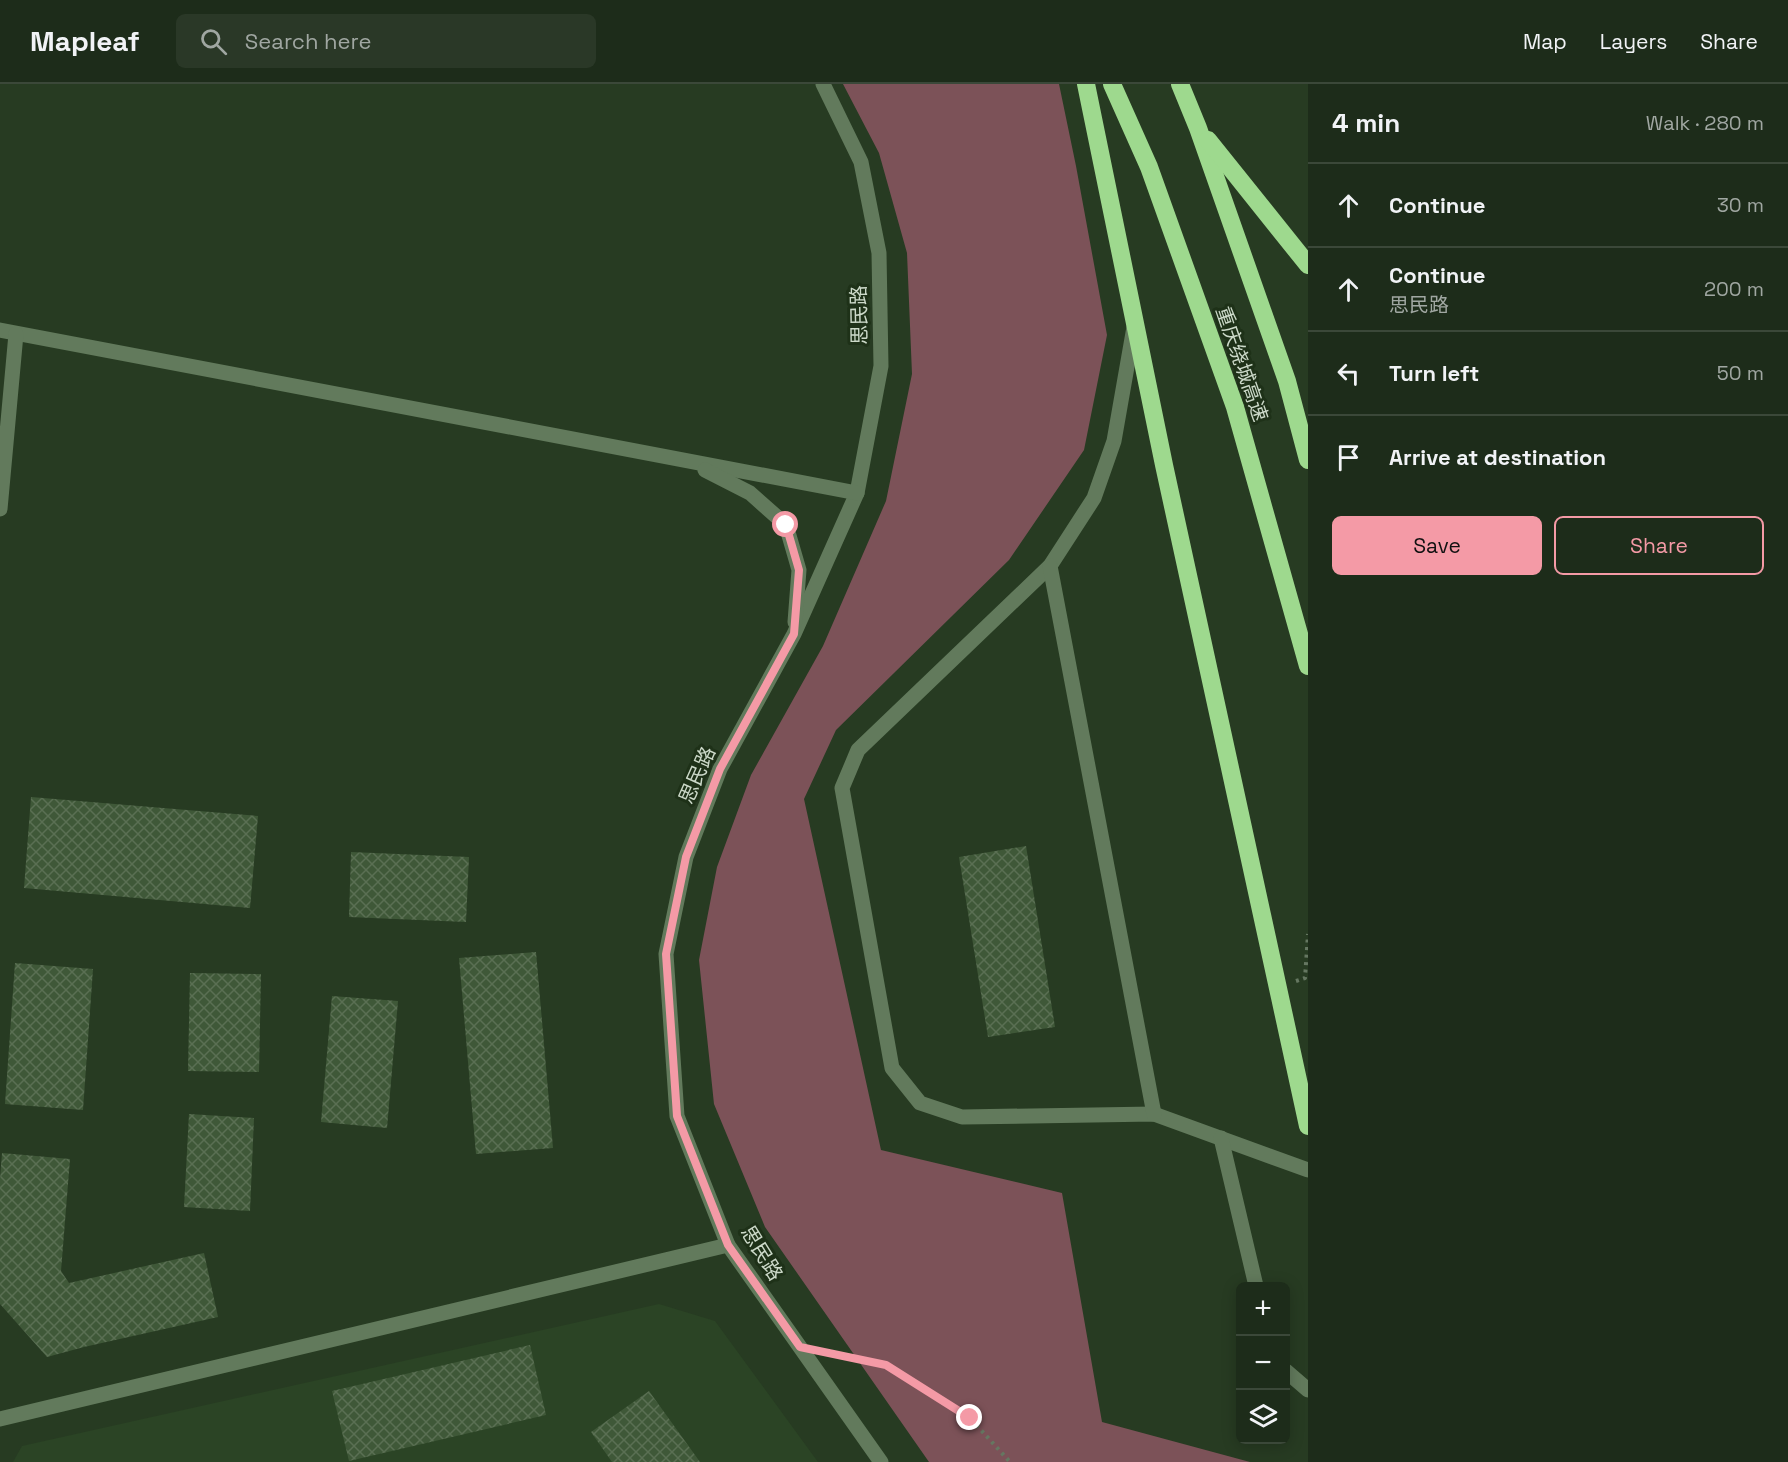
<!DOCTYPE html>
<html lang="en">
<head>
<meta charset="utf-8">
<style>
  body { margin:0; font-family:"Space Grotesk","Noto Sans SC",sans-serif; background:#2a3827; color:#f1f3f6 }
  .controls { position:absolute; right:18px; bottom:18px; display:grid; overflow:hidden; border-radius:9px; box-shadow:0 3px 15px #0003 }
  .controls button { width:54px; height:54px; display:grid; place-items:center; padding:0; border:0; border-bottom:2px solid #3b4839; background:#1d2c1a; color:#f1f3f6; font:30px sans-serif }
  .stop { position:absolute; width:18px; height:18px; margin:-14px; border:4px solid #f49aa6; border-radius:50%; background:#fff }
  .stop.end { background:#f49aa6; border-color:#fff; box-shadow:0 2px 6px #0008 }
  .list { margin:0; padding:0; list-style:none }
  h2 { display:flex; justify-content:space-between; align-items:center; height:78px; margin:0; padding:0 24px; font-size:26px }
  h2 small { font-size:20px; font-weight:400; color:#a0a7a2 }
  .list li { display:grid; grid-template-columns:39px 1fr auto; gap:18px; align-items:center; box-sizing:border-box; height:84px; padding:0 24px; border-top:2px solid #3b4839 }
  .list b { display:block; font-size:22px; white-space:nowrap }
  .list p { margin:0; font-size:20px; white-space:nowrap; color:#a0a7a2 }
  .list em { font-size:20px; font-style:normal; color:#a0a7a2 }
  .actions { display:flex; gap:12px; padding:18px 24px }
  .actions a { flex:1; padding:14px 0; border:2px solid #f49aa6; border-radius:9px; text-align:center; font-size:21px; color:#f49aa6 }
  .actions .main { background:#f49aa6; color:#111 }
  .icon { flex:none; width:33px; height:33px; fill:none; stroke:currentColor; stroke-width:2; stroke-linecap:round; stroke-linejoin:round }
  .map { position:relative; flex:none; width:1308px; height:1378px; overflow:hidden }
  header { display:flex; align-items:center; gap:36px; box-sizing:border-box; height:84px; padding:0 30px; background:#1d2c1a; border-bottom:2px solid #3b4839 }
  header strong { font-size:28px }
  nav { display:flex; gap:33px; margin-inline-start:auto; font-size:21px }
  .search { width:420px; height:54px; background:#2a3827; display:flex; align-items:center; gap:15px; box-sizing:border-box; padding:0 21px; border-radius:9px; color:#a0a7a2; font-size:22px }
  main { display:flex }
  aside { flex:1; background:#1d2c1a }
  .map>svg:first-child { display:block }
  .built { fill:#2b4425 }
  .grass { fill:#7c5258 }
  .building { fill:url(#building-cross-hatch) }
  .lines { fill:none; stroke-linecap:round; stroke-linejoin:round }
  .path { stroke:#657761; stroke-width:4; stroke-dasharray:3 4.5; stroke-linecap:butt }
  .minor { stroke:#627a5c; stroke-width:15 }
  .highway { stroke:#9ed98e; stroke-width:18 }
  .route { stroke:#f49aa6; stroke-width:8 }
  .labels { text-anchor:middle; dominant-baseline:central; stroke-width:6; stroke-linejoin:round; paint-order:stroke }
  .street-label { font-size:20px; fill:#ccd9c9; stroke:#1e3118 }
</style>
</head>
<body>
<header>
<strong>Mapleaf</strong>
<div class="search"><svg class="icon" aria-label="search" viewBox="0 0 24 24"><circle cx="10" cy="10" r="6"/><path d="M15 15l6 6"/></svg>Search here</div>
<nav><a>Map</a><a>Layers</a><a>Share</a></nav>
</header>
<main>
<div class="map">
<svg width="1308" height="1378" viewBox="0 0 1308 1378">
  <defs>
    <pattern id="building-cross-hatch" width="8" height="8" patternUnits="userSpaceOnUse" patternTransform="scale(1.5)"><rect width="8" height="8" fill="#3f5838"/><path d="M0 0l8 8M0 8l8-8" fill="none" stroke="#5a6f53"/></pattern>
  </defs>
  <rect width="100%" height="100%" fill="#273b22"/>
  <!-- built -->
  <polygon class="built" points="659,1220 715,1237 818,1378 13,1378 22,1362"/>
  <!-- grass -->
  <polygon class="grass" points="843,0 1059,0 1076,82 1107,251 1084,366 1009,476 836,646 804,715 881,1066 1062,1109 1102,1338 1250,1378 929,1378 765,1143 714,1020 699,876 717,783 751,691 823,562 886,417 912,290 907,169 879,69"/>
  <!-- building -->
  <g class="building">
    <polygon points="31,713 258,732 250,824 24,804"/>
    <polygon points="1026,762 1055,943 988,953 959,773"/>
    <polygon points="351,768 469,773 466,838 349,833"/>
    <polygon points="536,868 553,1064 476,1070 459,874"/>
    <polygon points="15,879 93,885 83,1026 5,1020"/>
    <polygon points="190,889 261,890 259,988 188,987"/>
    <polygon points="332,912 398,917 387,1044 321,1038"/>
    <polygon points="189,1030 254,1034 250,1127 184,1123"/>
    <polygon points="2,1069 70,1075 61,1187 69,1199 204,1169 218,1233 84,1263 47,1273 0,1220 0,1095"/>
    <polygon points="530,1261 546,1331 349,1377 332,1307"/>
    <polygon points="649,1307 700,1378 612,1378 591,1348"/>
  </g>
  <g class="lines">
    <!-- path -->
    <g class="path">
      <polyline points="1296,897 1305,894 1308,850"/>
      <polyline points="831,1270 886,1281 970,1334 1010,1378"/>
    </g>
    <!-- minor -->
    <g class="minor">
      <polyline points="823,0 861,78 879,169 881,282 857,409 794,550 720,685 686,773 666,870 677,1032 728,1161 881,1378"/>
      <polyline points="1134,243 1114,357 1094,414 1050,482 858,666 842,704 892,984 920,1019 962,1033 1154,1030 1308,1086"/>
      <polyline points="0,246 857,409"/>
      <polyline points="705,386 750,409 786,441 799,486 795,538"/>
      <polyline points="0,425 16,250"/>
      <polyline points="1050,482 1154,1030"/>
      <polyline points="1221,1054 1256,1202"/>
      <polyline points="1286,1287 1308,1306"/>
      <polyline points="0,1335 728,1161"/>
    </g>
    <!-- highway -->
    <g class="highway">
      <polyline points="1086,0 1164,381 1308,1042"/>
      <polyline points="1112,0 1149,83 1235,323 1308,582"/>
      <polyline points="1180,0 1198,44 1287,297 1308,376"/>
      <polyline points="1208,56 1308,181"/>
    </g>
  </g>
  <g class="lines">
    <!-- route -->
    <polyline class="route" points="786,441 799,486 794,550 720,685 686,773 666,870 677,1032 728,1161 800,1263 886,1281 970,1334"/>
  </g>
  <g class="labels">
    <!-- street labels -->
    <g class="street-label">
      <text transform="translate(859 231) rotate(-91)">思民路</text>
      <text transform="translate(1242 280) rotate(71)">重庆绕城高速</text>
      <text transform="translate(697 691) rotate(-66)">思民路</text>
      <text transform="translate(762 1169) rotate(58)">思民路</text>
    </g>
  </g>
</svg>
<div class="controls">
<button>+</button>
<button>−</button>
<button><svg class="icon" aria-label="layers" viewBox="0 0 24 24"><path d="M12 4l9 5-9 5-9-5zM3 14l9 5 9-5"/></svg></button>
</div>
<div class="stop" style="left:786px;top:441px"></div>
<div class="stop end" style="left:970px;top:1334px"></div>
</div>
<aside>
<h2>4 min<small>Walk · 280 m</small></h2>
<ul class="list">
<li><svg class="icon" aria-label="ahead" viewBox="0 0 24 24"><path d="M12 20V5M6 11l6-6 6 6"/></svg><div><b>Continue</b></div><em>30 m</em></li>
<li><svg class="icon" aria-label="ahead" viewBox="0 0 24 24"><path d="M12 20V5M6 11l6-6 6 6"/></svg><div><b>Continue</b><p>思民路</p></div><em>200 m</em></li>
<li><svg class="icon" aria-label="left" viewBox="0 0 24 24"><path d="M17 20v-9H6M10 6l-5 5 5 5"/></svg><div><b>Turn left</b></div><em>50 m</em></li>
<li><svg class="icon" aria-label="arrive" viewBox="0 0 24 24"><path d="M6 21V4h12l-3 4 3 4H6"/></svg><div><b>Arrive at destination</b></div></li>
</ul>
<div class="actions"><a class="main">Save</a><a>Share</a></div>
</aside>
</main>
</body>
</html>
